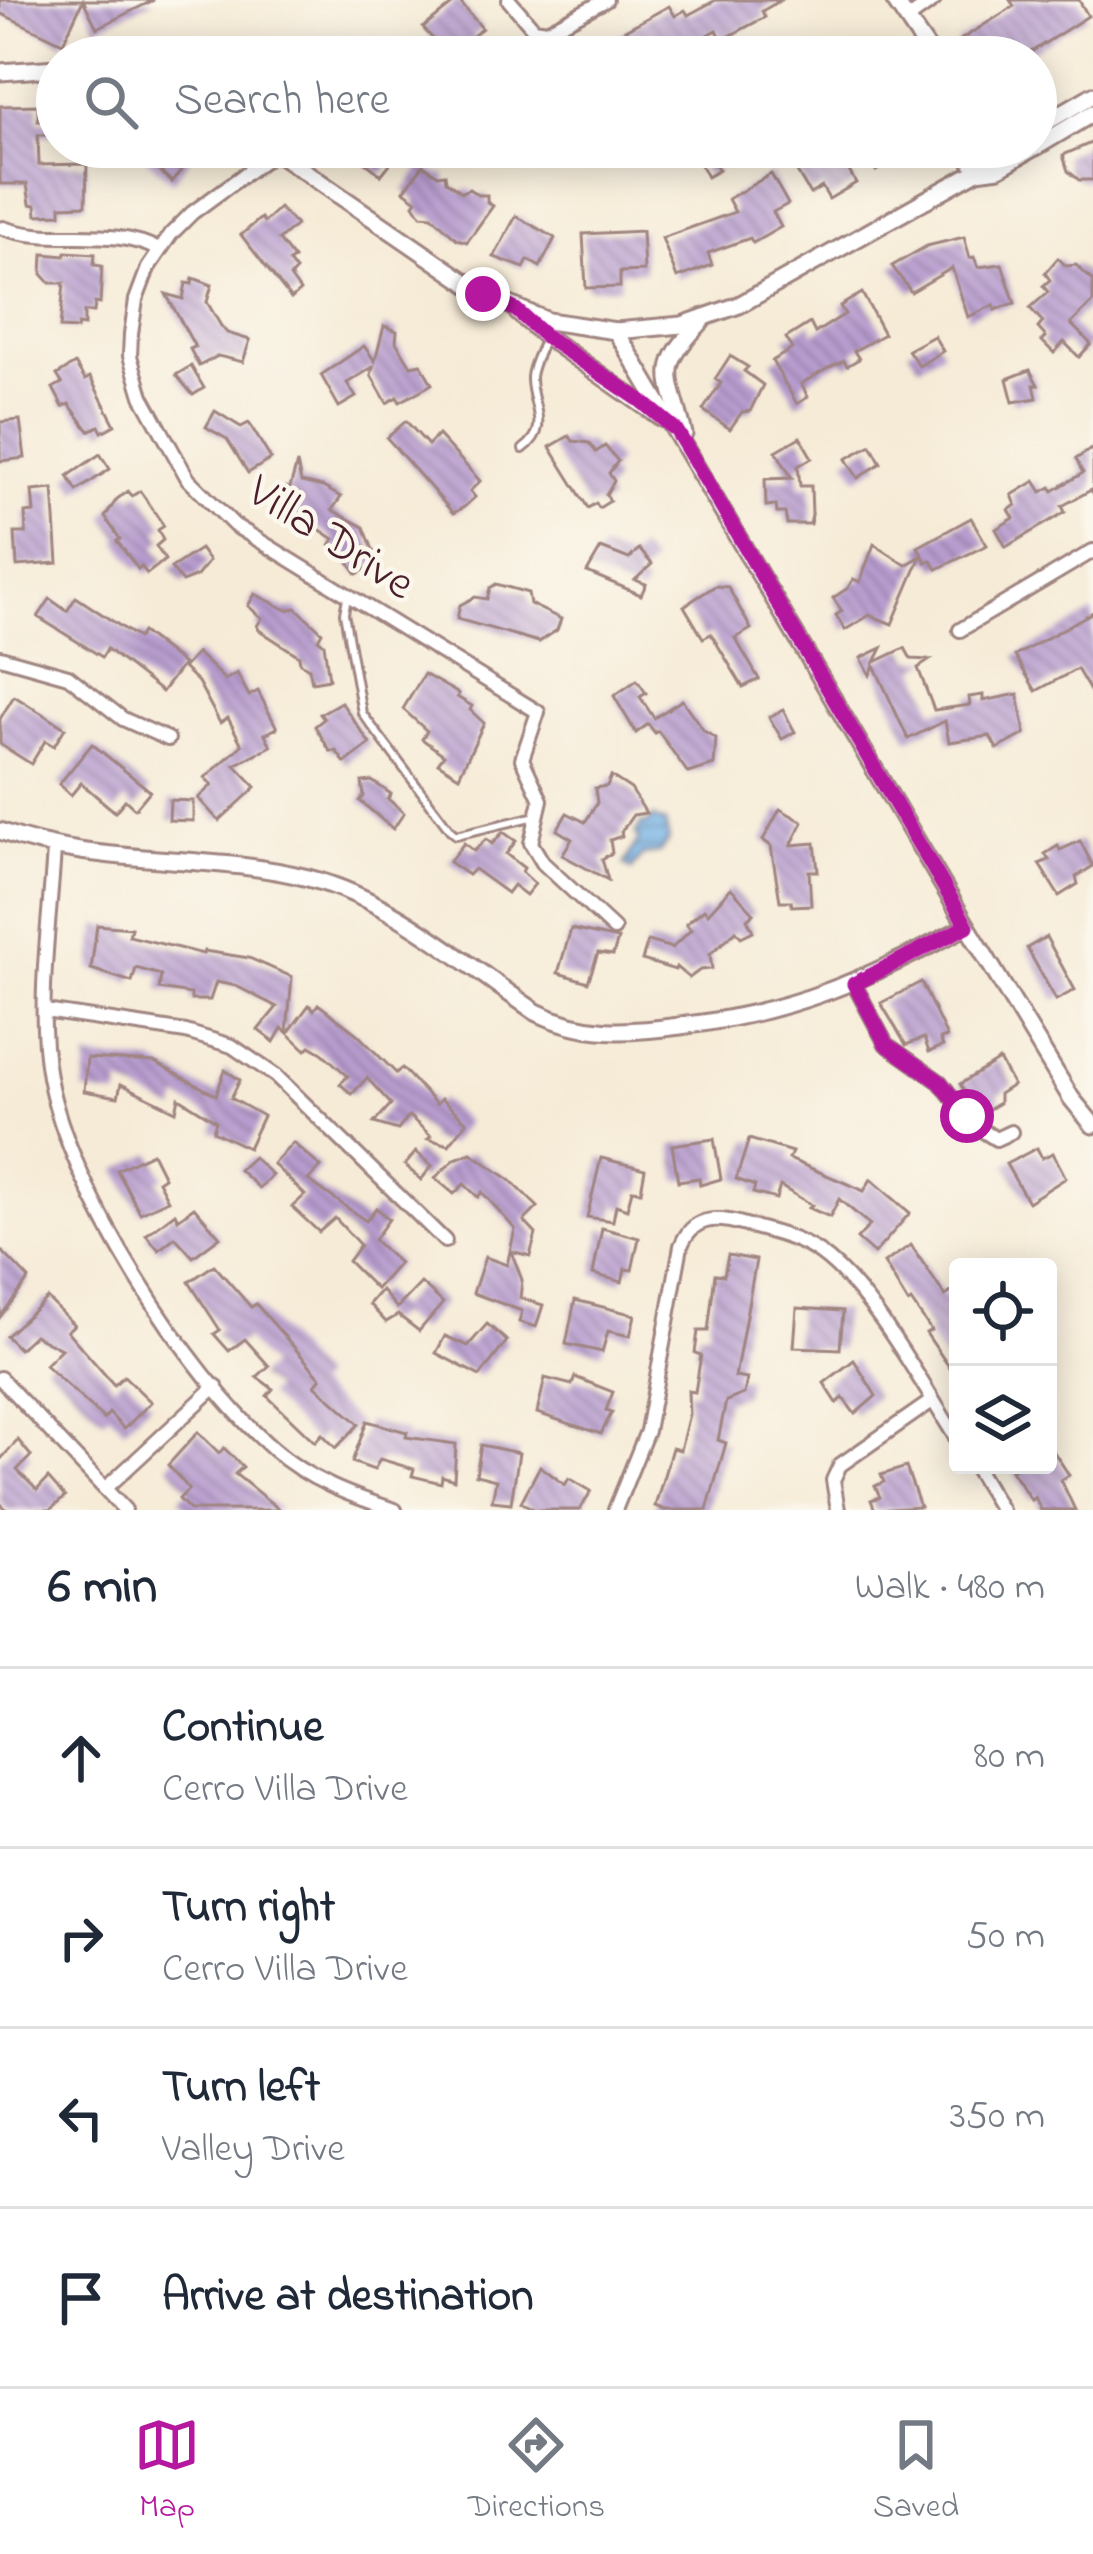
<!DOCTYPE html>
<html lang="en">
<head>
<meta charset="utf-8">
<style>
  body { margin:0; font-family:"Indie Flower",sans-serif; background:#f6f6f7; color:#1f2937 }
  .controls { position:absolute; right:36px; bottom:36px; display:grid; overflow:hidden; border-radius:12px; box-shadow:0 6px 30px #0003 }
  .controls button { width:108px; height:108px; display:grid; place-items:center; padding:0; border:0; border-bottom:3px solid #e0e1e3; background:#fff; color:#1f2937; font:60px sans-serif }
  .stop { position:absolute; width:36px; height:36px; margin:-27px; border:9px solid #b5179e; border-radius:50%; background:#fff }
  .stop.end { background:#b5179e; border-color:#fff; box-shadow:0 3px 12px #0008 }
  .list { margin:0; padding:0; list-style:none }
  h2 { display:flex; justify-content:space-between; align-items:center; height:156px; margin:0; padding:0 48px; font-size:51px }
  h2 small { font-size:39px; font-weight:400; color:#747a83 }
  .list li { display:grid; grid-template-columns:78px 1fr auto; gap:36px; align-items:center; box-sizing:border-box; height:180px; padding:0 48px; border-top:3px solid #e0e1e3 }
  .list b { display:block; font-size:45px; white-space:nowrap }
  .list p { margin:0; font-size:39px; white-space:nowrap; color:#747a83 }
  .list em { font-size:39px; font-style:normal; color:#747a83 }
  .icon { flex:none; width:66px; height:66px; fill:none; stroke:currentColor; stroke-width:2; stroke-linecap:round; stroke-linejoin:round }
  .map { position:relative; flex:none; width:1093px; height:1510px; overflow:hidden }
  .search { position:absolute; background:#fff; box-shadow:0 6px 30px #0003; left:36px; right:36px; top:36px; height:132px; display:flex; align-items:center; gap:30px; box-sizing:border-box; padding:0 42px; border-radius:66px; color:#747a83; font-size:45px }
  .sheet { height:876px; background:#fff }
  nav { display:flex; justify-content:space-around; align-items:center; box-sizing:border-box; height:168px; border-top:3px solid #e0e1e3; background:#fff; font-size:33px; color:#747a83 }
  nav a { display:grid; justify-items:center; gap:6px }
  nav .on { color:#b5179e }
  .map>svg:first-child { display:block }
  .water { fill:url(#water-rules); stroke:#5e6888; stroke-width:3 }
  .building { fill:url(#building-back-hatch) }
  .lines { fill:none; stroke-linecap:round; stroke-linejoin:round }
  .service-casing { stroke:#a08581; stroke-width:12 }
  .minor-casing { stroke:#a08581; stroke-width:18 }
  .tertiary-casing { stroke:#a08581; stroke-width:21 }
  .service { stroke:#fff; stroke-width:6 }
  .minor { stroke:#fff; stroke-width:12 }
  .tertiary { stroke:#fff; stroke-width:15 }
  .route { stroke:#b5179e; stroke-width:15 }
  .labels { text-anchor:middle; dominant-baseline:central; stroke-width:9; stroke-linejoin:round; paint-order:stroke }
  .street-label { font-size:48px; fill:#4a1f2b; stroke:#fbf7ec }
</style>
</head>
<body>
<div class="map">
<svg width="1093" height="1510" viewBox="0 0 1093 1510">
  <defs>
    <pattern id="water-rules" width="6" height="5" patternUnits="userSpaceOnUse" patternTransform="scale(3)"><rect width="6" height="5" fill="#71b0e4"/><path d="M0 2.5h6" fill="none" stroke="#5f8fb9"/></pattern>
    <pattern id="building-back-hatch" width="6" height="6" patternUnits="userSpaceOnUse" patternTransform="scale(3)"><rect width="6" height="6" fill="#b79ccf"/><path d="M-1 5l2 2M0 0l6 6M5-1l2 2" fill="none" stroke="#977fa8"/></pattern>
  </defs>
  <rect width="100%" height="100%" fill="#fbf7ec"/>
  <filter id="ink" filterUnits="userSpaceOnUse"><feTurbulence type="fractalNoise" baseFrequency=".00833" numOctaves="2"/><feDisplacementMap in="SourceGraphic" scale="24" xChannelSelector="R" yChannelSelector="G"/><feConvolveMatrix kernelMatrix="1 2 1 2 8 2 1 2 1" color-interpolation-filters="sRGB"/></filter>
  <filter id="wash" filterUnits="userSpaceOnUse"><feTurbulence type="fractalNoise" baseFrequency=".004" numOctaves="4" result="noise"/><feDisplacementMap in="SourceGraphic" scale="48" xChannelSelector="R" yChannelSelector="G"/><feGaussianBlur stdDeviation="2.7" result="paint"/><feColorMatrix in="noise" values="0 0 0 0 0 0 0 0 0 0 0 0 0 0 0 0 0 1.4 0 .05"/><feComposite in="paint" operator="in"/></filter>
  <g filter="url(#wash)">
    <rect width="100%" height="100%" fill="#f6ebd7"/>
    <!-- water -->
    <polygon class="water" points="652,817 665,823 669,840 659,853 642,855 632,870 624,865 639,839 635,835 642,823 647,825"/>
    <g id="blocks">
      <!-- building -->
      <g class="building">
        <polygon points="0,0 154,0 97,28 83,0 63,43 0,13"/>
        <polygon points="458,0 482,28 473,36 482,45 468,57 449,57 423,28"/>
        <polygon points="716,0 781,0 762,11 765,17 722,40 717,30 667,57 591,57 625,30 669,6 675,16 685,10 688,15"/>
        <polygon points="1010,0 1079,0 1088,16 1031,52 1034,57 967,57 957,42 1014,6"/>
        <polygon points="290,39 302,57 263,57"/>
        <polygon points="38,105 38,121 57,121 57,135 38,135 39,165 87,164 86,205 61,206 61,214 37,215 36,205 30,204 27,184 0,184 0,106"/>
        <polygon points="1093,142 1093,180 1079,180 1068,171 1063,155"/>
        <polygon points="133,147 200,147 172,182"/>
        <polygon points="347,147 387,147 397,155 381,175"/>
        <polygon points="691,147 704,147 719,170 707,177"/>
        <polygon points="813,147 835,147 856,183 829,199 822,187 810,194 790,160"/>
        <polygon points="863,147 918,147 876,171"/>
        <polygon points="423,165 438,175 445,174 446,181 462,192 469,189 478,195 487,195 487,202 493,206 467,242 457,239 432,216 421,215 414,204 417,200 404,191"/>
        <polygon points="771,174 788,204 773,212 781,227 753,243 750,238 708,253 712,265 677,278 662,238 735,212 728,199"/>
        <polygon points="279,208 296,225 279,240 294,259 289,262 296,271 290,277 300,291 291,299 241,235 261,218 264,222"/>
        <polygon points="516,216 555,238 540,267 528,260 524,268 494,257"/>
        <polygon points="642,231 644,271 620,272 620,287 586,288 583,234"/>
        <polygon points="964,237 970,258 974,257 978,267 1002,264 1015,303 995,310 994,305 968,317 952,268 911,292 892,266 927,246"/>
        <polygon points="66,252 95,254 94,265 102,266 100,304 95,303 94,312 84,312 84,326 78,325 77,329 60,328 64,283 50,283 42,274 43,254 65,256"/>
        <polygon points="1058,258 1066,266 1076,265 1093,281 1093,302 1071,324 1091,344 1079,357 1064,342 1054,353 1042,341 1046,337 1038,328 1043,322 1030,308 1048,292 1043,286 1050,280 1045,273"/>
        <polygon points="193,278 212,285 207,302 221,326 227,333 250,340 243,362 218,356 199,366 190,349 195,347 166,294 183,299 186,283 192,284"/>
        <polygon points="862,293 884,334 854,351 859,359 847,366 844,361 828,368 801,384 808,397 797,404 772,361 792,349 786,338 810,323 815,333 845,314 840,306"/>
        <polygon points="384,326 397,331 396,342 411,366 421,364 432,384 400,402 397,397 387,403 371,375 373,367 347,383 356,397 339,407 321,375 364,346 375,361"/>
        <polygon points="934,336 943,351 919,366 908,350"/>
        <polygon points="730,356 748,367 744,371 763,385 750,411 742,412 730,429 703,410 721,383 715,379"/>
        <polygon points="75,364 85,380 90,377 115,425 102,432 99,426 89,431 69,404 63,407 53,388 62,383 57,375"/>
        <polygon points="191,366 204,388 193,395 176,375"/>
        <polygon points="1030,370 1038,385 1034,385 1037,398 1013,402 1007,379"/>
        <polygon points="215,411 241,427 249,423 271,459 248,473 227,439 206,427"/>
        <polygon points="20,420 25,458 0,461 0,422"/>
        <polygon points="406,421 428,445 438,435 480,481 470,491 475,497 464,507 453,513 387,438"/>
        <polygon points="569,436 573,441 589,443 596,452 605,446 618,461 609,473 614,481 606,494 610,501 599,508 596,503 588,508 550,447"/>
        <polygon points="800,437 812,458 798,466 800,486 811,486 812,515 810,524 787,524 785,513 777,513 776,505 766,506 765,479 792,478 776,451"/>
        <polygon points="871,445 881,463 858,478 846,459"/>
        <polygon points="1093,448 1093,493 1091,490 1062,506 1065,512 1006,547 996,529 1014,518 1009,510 1016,505 1012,495 1035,481 1042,492 1051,487 1053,491 1083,473 1076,459"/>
        <polygon points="100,454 110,469 77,491 68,476"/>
        <polygon points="297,463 301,482 323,487 341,497 332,510 364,527 378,562 357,574 344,555 330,545 334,539 313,525 292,522 293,508 284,505 286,487 290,488"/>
        <polygon points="53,489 58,563 17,566 15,533 26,533 25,513 34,512 32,491"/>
        <polygon points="128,491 132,496 140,491 164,526 158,530 163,540 156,546 165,560 147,574 141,566 138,569 117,541 120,539 105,517 117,499"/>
        <polygon points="971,518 987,545 937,569 931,560 926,562 918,547"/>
        <polygon points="874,544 906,565 921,556 892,624 870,615 845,630 836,615 842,611 833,598 848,588 853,579 860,582"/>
        <polygon points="601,548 629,559 639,549 652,564 635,580 646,584 641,595 587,572"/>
        <polygon points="200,549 209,561 197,576 182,582 171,568"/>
        <polygon points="496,584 528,593 530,604 561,619 557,630 539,642 457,619 460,605 475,597 487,599 490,588"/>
        <polygon points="715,586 728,587 751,629 735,638 759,679 743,687 711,634 703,638 684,606"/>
        <polygon points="255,594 287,610 296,608 322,632 318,639 324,644 329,679 312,682 309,668 300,663 299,656 259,630 257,626 262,618 248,606"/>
        <polygon points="76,597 138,638 142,632 183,664 162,692 107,649 102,657 38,617 50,599 67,611"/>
        <polygon points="1093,612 1093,696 1077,669 1036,691 1015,656"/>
        <polygon points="882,648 875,662 905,648 911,659 930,660 918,668 934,710 970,705 969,697 983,695 983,701 1018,694 1025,734 997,749 990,736 949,742 945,721 908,739 874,665 870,675 861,658"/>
        <polygon points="197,653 225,680 237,673 249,696 258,691 277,728 265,734 271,746 235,765 256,787 219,821 198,798 212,785 205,778 242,745 228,718 220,723 198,682 183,668"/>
        <polygon points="424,674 459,694 457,697 472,706 470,710 484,723 459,776 438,763 444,755 422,739 427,731 403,709"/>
        <polygon points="637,680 646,693 640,697 654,718 682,700 704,731 716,738 714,765 688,773 658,731 655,733 648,724 636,733 614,696"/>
        <polygon points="14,696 65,728 54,746 45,741 31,764 0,744 0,719"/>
        <polygon points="341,702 370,744 345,763 336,751 330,751 315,726 324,719 320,714"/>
        <polygon points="783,710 795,732 782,739 769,717"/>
        <polygon points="92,744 150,791 135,809 125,800 115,812 81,783 71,795 59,784"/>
        <polygon points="611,776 631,789 646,813 633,815 621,832 622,836 610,840 612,853 602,859 608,880 562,855 572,839 557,830 567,813 585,822 597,803 595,788 607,786"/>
        <polygon points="372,781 391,794 388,799 404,813 393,829 360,801 364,796 362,782"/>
        <polygon points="170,800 193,801 193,821 169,820"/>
        <polygon points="780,809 803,822 791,845 815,843 818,871 809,871 811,905 792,906 791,901 780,901 771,846 763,840"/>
        <polygon points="503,832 516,841 506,854 524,868 522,872 535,884 526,895 513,885 507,893 474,869 468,875 449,862 464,843 474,851 486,839 492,844"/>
        <polygon points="1080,841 1093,866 1076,877 1078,884 1059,896 1039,864 1049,860 1045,854 1058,846 1060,850"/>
        <polygon points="731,888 754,913 747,919 753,931 741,937 736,931 710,954 712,969 700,970 689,978 676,967 675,970 642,960 648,941 672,948 691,930 686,924 704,909 708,913"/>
        <polygon points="97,925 131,928 129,936 203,954 204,951 249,958 292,977 287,1032 282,1028 274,1042 258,1030 277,1007 236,986 216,982 210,1000 191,1000 191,994 159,989 161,975 136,968 132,982 91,969"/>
        <polygon points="571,929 618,939 613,955 598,953 588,982 558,973"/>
        <polygon points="1046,937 1075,990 1056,1000 1027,948"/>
        <polygon points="921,982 947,1037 940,1039 943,1046 929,1052 924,1038 906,1045 881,1003"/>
        <polygon points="318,1004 357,1034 396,1073 402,1068 436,1104 441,1099 467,1122 449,1145 428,1139 431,1136 409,1116 398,1130 374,1123 391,1104 367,1078 352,1094 340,1084 348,1076 322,1053 310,1046 306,1050 288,1033 309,1005 314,1010"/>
        <polygon points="87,1058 154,1062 216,1095 225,1070 240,1080 231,1098 263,1116 248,1148 213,1131 216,1121 179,1098 176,1111 121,1084 118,1097 84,1091"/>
        <polygon points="999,1060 1013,1085 999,1094 999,1103 979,1115 960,1084"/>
        <polygon points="714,1139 721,1179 700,1185 699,1178 678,1181 672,1145"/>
        <polygon points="749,1139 792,1152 789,1159 864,1191 871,1179 910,1213 874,1254 857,1239 870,1225 839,1199 830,1217 809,1208 812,1205 780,1186 776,1199 753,1193 755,1186 736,1179"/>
        <polygon points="293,1143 321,1167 308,1180 366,1221 376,1208 389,1219 374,1240 399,1263 376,1289 348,1261 360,1245 335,1218 319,1232 292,1207 305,1195 273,1164"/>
        <polygon points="1037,1148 1042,1158 1053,1153 1066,1178 1028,1202 1006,1164"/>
        <polygon points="416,1152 432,1166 421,1180 405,1165"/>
        <polygon points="152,1153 164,1177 158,1181 168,1200 140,1213 117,1170"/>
        <polygon points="471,1153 510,1180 538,1207 524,1221 536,1234 530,1256 511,1251 522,1280 520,1298 543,1305 536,1327 519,1322 522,1311 473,1293 485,1257 507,1265 515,1229 482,1192 478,1197 464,1184 454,1194 435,1178 455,1159"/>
        <polygon points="253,1157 272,1175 259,1188 239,1170"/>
        <polygon points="601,1158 645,1169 641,1191 632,1190 627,1209 616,1205 613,1221 587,1217"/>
        <polygon points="194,1207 220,1237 193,1257 175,1237 159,1250 146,1235 175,1213 178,1219"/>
        <polygon points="602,1228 639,1238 632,1270 625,1269 622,1282 593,1274"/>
        <polygon points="911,1245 945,1296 958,1288 958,1380 926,1333 931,1330 911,1301 908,1303 884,1263"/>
        <polygon points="0,1249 29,1279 0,1317"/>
        <polygon points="728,1255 756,1260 735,1377 747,1379 744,1394 726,1401 718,1440 726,1443 707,1510 665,1510 655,1506 672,1448 680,1450 689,1414 688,1391 695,1392 701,1355 695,1353 698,1331 708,1331 715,1274 724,1275"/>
        <polygon points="214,1265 251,1307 256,1304 321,1378 315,1385 359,1424 336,1448 322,1434 315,1442 267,1396 273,1389 257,1377 269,1366 245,1339 229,1351 214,1334 220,1330 189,1282"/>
        <polygon points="421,1283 443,1303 419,1331 398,1315 386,1322 369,1304 381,1290 397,1308"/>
        <polygon points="47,1298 74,1325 67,1331 114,1385 124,1376 151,1402 124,1429 109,1413 104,1419 45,1365 61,1349 34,1335 19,1349 6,1336"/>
        <polygon points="575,1300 635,1315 630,1336 608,1331 602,1352 566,1344"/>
        <polygon points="797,1308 843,1311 840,1349 794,1347"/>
        <polygon points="487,1324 507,1341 480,1376 436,1353 445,1336 468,1346"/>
        <polygon points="854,1360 876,1396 855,1414 843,1398 837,1403 824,1383"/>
        <polygon points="575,1377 613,1392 606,1410 612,1412 601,1434 537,1413 545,1378 572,1385"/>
        <polygon points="367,1421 407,1432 406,1437 456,1444 454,1480 442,1476 441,1483 412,1476 414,1469 380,1459 374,1470 352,1462"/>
        <polygon points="198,1432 219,1453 224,1448 243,1467 235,1474 280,1510 190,1510 179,1499 189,1489 168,1465"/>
        <polygon points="18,1440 31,1456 17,1470 37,1490 48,1478 65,1497 50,1510 7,1510 0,1503 0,1460"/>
        <polygon points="1048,1443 1069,1475 1061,1480 1075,1510 1041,1510 1035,1497 1031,1500 1011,1470 1019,1465 1048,1465"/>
        <polygon points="481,1445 519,1453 511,1503 492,1501 496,1480 476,1475"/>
        <polygon points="540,1466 565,1485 569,1478 591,1491 580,1510 535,1510 521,1502"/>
        <polygon points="906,1467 920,1507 875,1510 871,1500 880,1497 875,1486 884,1482 881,1475"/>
      </g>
    </g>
  </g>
  <g filter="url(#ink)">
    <use href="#blocks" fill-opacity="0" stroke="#a08581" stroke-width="3"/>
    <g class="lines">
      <!-- service casing -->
      <g class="service-casing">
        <g id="service">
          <path d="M 523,449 C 553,427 530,405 531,377 C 532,365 540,351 544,340"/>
          <polyline points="347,598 344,613 362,713 451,831 456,835 536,816"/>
        </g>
      </g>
      <!-- minor casing -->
      <g class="minor-casing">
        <g id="minor">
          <polyline points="509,0 534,29 547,31 606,0"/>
          <polyline points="909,18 934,0"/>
          <polyline points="275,152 192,213 171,234 148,268 136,300 131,334 130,356 142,396 188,479 234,525 538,712 522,759 541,800 531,843 543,863 614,929"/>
          <path d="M 3,228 C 54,246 110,224 159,250"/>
          <polyline points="960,630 1093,551"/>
          <polyline points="0,657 68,676 123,719 168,739"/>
          <path d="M 54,849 C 50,920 36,1007 49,1077 C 70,1191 186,1373 273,1449 C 308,1480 351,1496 395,1510"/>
          <polyline points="854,984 886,1044 940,1082 975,1126 996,1139 1011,1132"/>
          <polyline points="45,1011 186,1032 232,1046 276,1076 445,1241"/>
          <polyline points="0,1378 125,1510"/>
          <polyline points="974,1465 1001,1510"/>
          <polyline points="105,1489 216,1386"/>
          <path d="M 615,1510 L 647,1431 L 681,1246 C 692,1217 715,1216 742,1224 C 768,1231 797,1237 820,1253 C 872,1290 923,1386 958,1441"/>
          <polyline points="838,1510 833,1480 840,1465 932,1401"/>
        </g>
      </g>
      <!-- tertiary casing -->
      <g class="tertiary-casing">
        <g id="tertiary">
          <polyline points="894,0 933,57"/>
          <polyline points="0,72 57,68"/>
          <polyline points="1036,128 1093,95"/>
          <polyline points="269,147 483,294 548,321 616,331 682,325 739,305 977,171 1004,147"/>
          <polyline points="964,147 977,171"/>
          <polyline points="1036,147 1093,113"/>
          <polyline points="977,171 999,168 1035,147"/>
          <polyline points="518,313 545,336 663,419"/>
          <polyline points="616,331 967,926 1071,1098 1093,1125"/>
          <path d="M 684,434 C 669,372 655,370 702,321"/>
          <path d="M 0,831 C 98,868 207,852 308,878 C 392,899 465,964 536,1012 C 585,1036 627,1033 680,1026 C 792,1013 868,979 967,926"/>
        </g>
      </g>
      <!-- service -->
      <use href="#service" class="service"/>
      <!-- minor -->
      <use href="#minor" class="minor"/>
      <!-- tertiary -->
      <use href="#tertiary" class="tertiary"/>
    </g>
  </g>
  <g class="lines" filter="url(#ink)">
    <!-- route -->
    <polyline class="route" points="483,294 516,310 545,336 640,400 676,430 687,448 967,926 854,984 886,1044 940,1082 967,1116"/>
  </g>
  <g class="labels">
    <!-- street labels -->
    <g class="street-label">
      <text transform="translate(330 539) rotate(33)">Villa Drive</text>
    </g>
  </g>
</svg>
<div class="controls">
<button><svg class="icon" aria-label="locate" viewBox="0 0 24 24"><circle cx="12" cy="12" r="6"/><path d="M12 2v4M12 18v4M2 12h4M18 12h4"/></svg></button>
<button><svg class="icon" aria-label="layers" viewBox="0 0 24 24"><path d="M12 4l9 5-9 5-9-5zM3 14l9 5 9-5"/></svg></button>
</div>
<div class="stop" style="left:967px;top:1116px"></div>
<div class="stop end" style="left:483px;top:294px"></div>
<div class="search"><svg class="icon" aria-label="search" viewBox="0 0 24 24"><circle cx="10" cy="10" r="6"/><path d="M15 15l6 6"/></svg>Search here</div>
</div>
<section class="sheet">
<h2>6 min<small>Walk · 480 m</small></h2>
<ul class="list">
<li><svg class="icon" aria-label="ahead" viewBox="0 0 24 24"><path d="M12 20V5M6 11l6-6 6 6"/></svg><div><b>Continue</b><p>Cerro Villa Drive</p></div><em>80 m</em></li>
<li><svg class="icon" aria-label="right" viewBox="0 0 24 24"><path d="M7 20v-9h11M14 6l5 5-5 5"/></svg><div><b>Turn right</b><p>Cerro Villa Drive</p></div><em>50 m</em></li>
<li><svg class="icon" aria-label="left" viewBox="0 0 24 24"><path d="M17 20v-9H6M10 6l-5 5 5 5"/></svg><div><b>Turn left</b><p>Valley Drive</p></div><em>350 m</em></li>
<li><svg class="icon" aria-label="arrive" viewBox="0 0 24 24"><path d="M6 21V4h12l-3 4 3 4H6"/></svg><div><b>Arrive at destination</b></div></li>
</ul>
</section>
<nav>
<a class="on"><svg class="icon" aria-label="map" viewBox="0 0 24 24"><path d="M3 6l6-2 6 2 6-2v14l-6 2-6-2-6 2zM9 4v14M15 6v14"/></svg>Map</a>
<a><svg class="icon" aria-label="directions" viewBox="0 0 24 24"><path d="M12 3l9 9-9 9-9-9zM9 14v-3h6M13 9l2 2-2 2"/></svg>Directions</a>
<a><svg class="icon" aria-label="saved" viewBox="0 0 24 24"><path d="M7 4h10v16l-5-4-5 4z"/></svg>Saved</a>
</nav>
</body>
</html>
